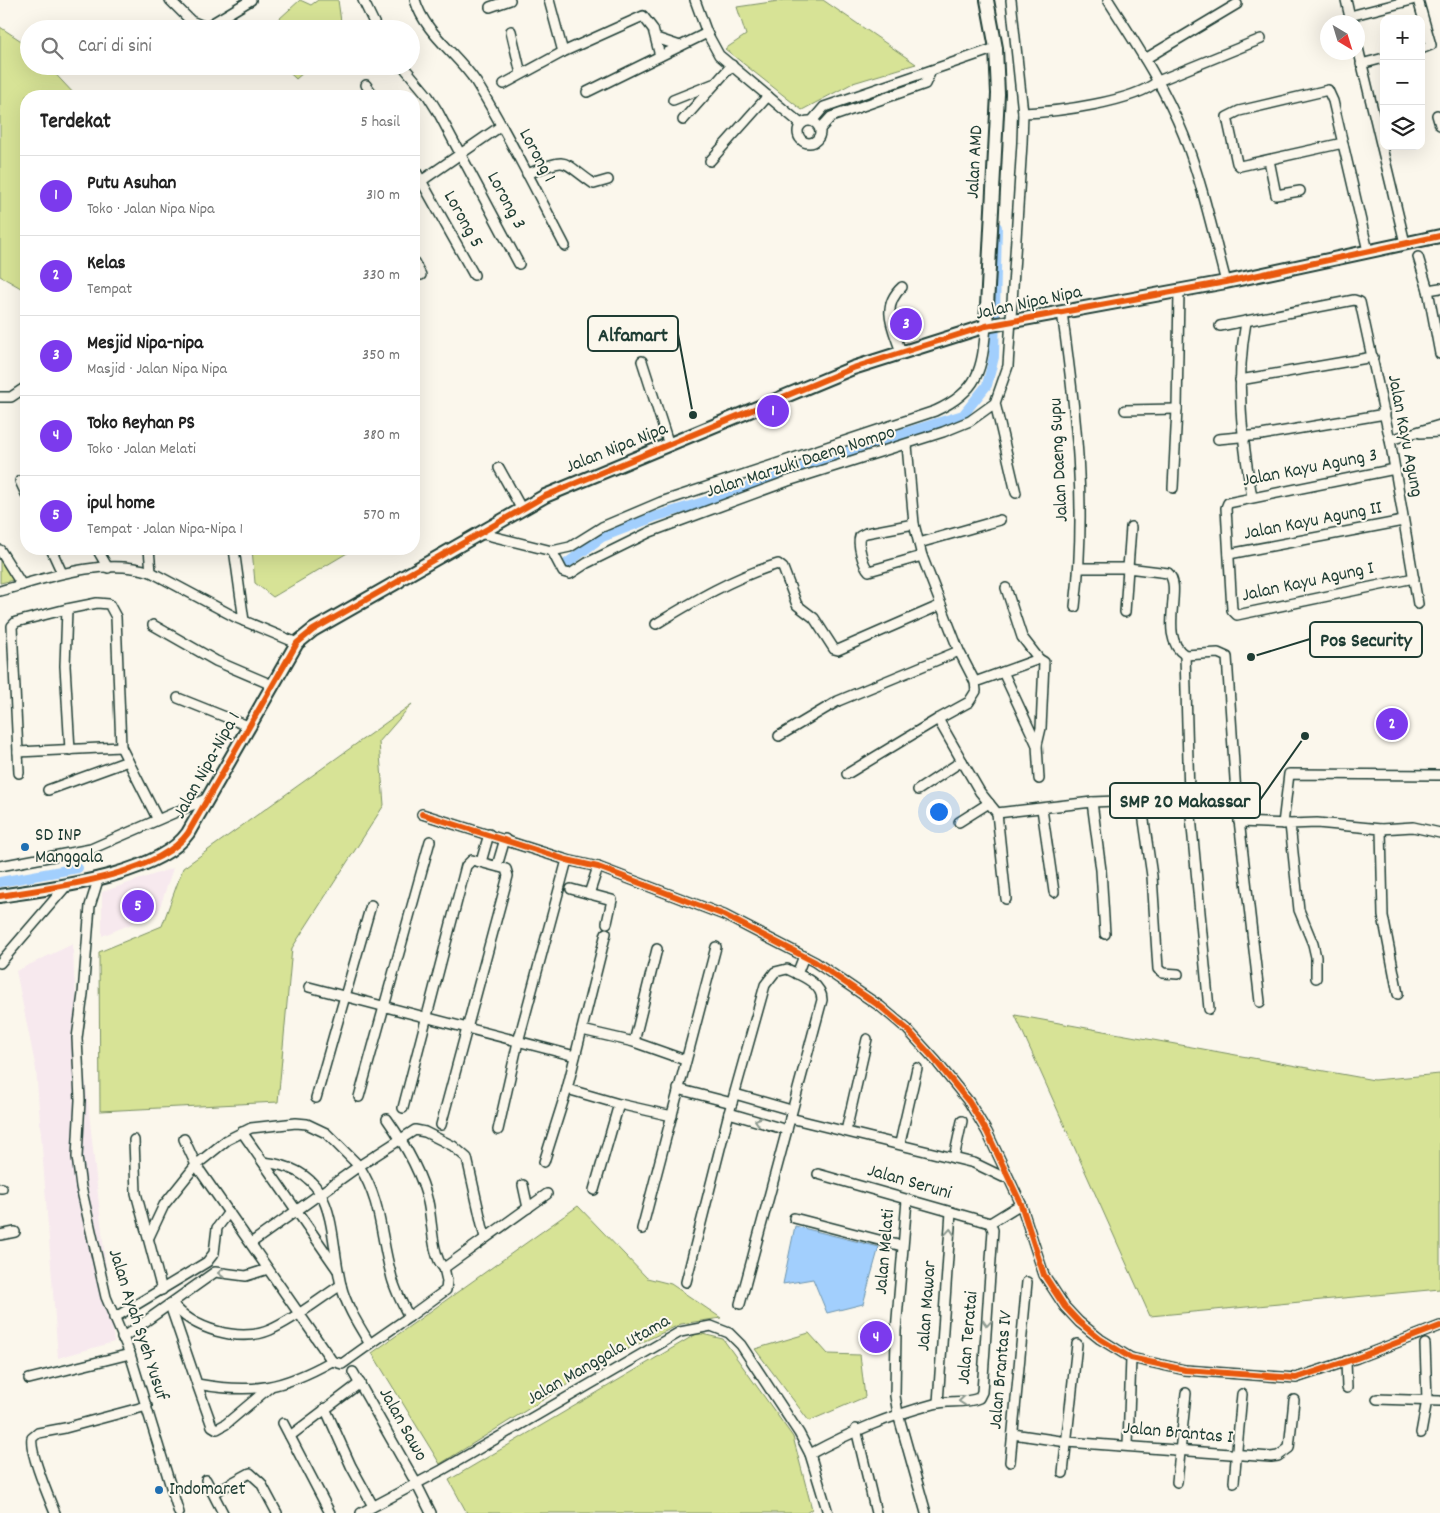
<!DOCTYPE html>
<html lang="id">
<head>
<meta charset="utf-8">
<style>
  body { margin:0; font-family:Dekko,sans-serif; background:#f6f6f6; color:#222 }
  .controls { position:absolute; right:15px; top:15px; display:grid; overflow:hidden; border-radius:10px; box-shadow:0 5px 20px #0002 }
  .controls button { width:45px; height:45px; display:grid; place-items:center; padding:0; border:0; border-bottom:1px solid #e0e0e0; background:#fff; color:#222; font:25px sans-serif }
  .compass { position:absolute; left:1320px; top:15px; width:45px; height:45px; border-radius:50%; background:#fff; box-shadow:0 5px 20px #0002; rotate:142deg }
  .you { position:absolute; left:938px; top:811px; width:18px; height:18px; margin:-12px; border:4px solid #fff; border-radius:50%; background:#1a73e8; box-shadow:0 0 0 8px #1a73e833 }
  .badge { display:grid; place-items:center; width:32px; height:32px; border-radius:50%; background:#7c3aed; color:#fff; font-size:16px; font-weight:700 }
  .pin { position:absolute; translate:-50% -50%; border:2px solid #fff; box-shadow:0 1px 5px #0006 }
  .list { margin:0; padding:0; list-style:none }
  h2 { display:flex; justify-content:space-between; align-items:center; height:65px; margin:0; padding:0 20px; font-size:21px }
  h2 small { font-size:16px; font-weight:400; color:#767676 }
  .list li { display:grid; grid-template-columns:32px 1fr auto; gap:15px; align-items:center; box-sizing:border-box; height:80px; padding:0 20px; border-top:1px solid #e0e0e0 }
  .list b { display:block; font-size:19px; white-space:nowrap }
  .list p { margin:0; font-size:16px; white-space:nowrap; color:#767676 }
  .list em { font-size:16px; font-style:normal; color:#767676 }
  .icon { flex:none; width:28px; height:28px; fill:none; stroke:currentColor; stroke-width:2; stroke-linecap:round; stroke-linejoin:round }
  .map { position:relative; flex:none; width:1440px; height:1513px; overflow:hidden }
  .search { position:absolute; background:#fff; box-shadow:0 5px 20px #0002; left:20px; top:20px; width:400px; height:55px; display:flex; align-items:center; gap:12px; box-sizing:border-box; padding:0 18px; border-radius:28px; color:#767676; font-size:19px }
  .panel { position:absolute; background:#fff; box-shadow:0 5px 20px #0002; left:20px; top:90px; width:400px; height:465px; border-radius:20px }
  .map>svg:first-child { display:block }
  .built { fill:#f7e9ee }
  .green { fill:#d7e396; stroke:#7b9065 }
  .water { fill:#a2cffd; stroke:#6e95ad }
  .lines { fill:none; stroke-linecap:round; stroke-linejoin:round }
  .canal { stroke:#a2cffd; stroke-width:10 }
  .street-casing { stroke:#1f3d34; stroke-width:12 }
  .secondary-casing { stroke:#1f3d34; stroke-width:16 }
  .street { stroke:#fbf7ec; stroke-width:9 }
  .secondary { stroke:#fbf7ec; stroke-width:12 }
  .cycleway-casing { stroke:#fbf7ec; stroke-width:9 }
  .cycleway { stroke:#e8590c; stroke-width:6 }
  .oneway { stroke:#8d9a90 }
  .poi-dot { fill:#1f6fb2; stroke:#fbf7ec; stroke-width:2 }
  .labels { text-anchor:middle; dominant-baseline:central; stroke-width:4; stroke-linejoin:round; paint-order:stroke }
  .street-label { font-size:19px; fill:#1f3d34; stroke:#fbf7ec }
  .poi-label { font-size:19px; fill:#1f3d34; stroke:#fbf7ec; text-anchor:start }
  .leader { fill:none; stroke:#1f3d34; stroke-width:2 }
  .callout-dot { fill:#1f3d34; stroke:#fbf7ec; stroke-width:2 }
  .callout { fill:#fbf7ec; stroke:#1f3d34; stroke-width:2 }
  .callout-label { font-size:20px; text-anchor:middle; font-weight:bold; fill:#1f3d34 }
</style>
</head>
<body>
<div class="map">
<svg width="1440" height="1513" viewBox="0 0 1440 1513">
  <rect width="100%" height="100%" fill="#fbf7ec"/>
  <filter id="ink" filterUnits="userSpaceOnUse"><feTurbulence type="fractalNoise" baseFrequency=".02" numOctaves="2"/><feDisplacementMap in="SourceGraphic" scale="10" xChannelSelector="R" yChannelSelector="G"/><feConvolveMatrix kernelMatrix="1 2 1 2 8 2 1 2 1" color-interpolation-filters="sRGB"/></filter>
  <g filter="url(#ink)">
    <!-- built -->
    <g class="built">
      <polygon points="173,868 158,913 102,936 102,892"/>
      <polygon points="73,944 74,975 114,1342 58,1358 36,1069 16,971"/>
    </g>
    <!-- green -->
    <g class="green">
      <polygon points="300,0 311,5 318,0 338,0 342,29 268,29"/>
      <polygon points="785,0 823,0 916,64 853,83 802,110 725,49 746,35 737,7"/>
      <polygon points="0,27 29,46 29,66 48,66 76,96 26,96 26,291 0,276"/>
      <polygon points="282,66 311,66 296,79"/>
      <polygon points="252,549 354,549 273,597 255,583"/>
      <polygon points="0,554 14,580 0,583"/>
      <polygon points="412,704 379,742 384,805 292,948 278,1102 100,1111 99,952 162,926 183,868"/>
      <polygon points="1015,1015 1374,1080 1440,1074 1440,1289 1150,1316"/>
      <polygon points="578,1206 647,1278 671,1284 721,1318 681,1324 615,1355 440,1464 372,1353"/>
      <polygon points="698,1333 723,1339 793,1437 812,1509 806,1513 467,1513 449,1480"/>
      <polygon points="809,1333 828,1354 860,1355 865,1397 809,1421 755,1349"/>
    </g>
    <!-- water -->
    <polygon class="water" points="795,1226 879,1247 863,1304 827,1313 813,1279 783,1284"/>
    <g class="lines">
      <!-- canal -->
      <g class="canal">
        <polyline points="566,564 602,537 654,517 710,500 872,443 963,415 987,385 994,357 997,227"/>
        <polyline points="0,882 78,868"/>
      </g>
      <!-- street casing -->
      <g class="street-casing">
        <g id="street">
          <polyline points="170,0 191,21 206,27 251,0"/>
          <polyline points="363,0 377,29"/>
          <path d="M 415,0 C 425,34 457,53 476,82 C 509,135 536,191 565,246"/>
          <polyline points="549,0 563,52"/>
          <polyline points="695,0 707,33 719,55 801,124"/>
          <path d="M 1108,0 C 1136,44 1165,88 1184,136 C 1202,183 1213,233 1226,282"/>
          <polyline points="1346,0 1351,22"/>
          <polyline points="1418,0 1431,45 1421,49"/>
          <polyline points="490,7 510,0"/>
          <polyline points="1350,16 1412,0"/>
          <polyline points="511,31 521,74"/>
          <polyline points="656,38 680,46"/>
          <polyline points="1358,48 1405,243"/>
          <polyline points="1145,59 1237,4"/>
          <polyline points="1361,64 1384,58"/>
          <polyline points="403,66 428,96 438,112 519,264"/>
          <polyline points="504,84 563,52 643,16 653,29 660,56"/>
          <polyline points="366,85 374,96"/>
          <polyline points="587,92 707,33"/>
          <polyline points="673,100 713,84"/>
          <path d="M 1023,113 C 1056,112 1134,102 1158,81 L 1261,39"/>
          <polyline points="1437,115 1440,125"/>
          <polyline points="683,120 732,65"/>
          <polyline points="812,121 824,107 996,48"/>
          <circle cx="809" cy="132" r="11"/>
          <polyline points="820,129 831,117 925,84 931,71"/>
          <polyline points="1343,143 1240,166 1237,163 1227,117 1239,111 1328,90 1333,101 1368,251"/>
          <polyline points="1269,160 1276,195 1300,191"/>
          <polyline points="710,161 768,96"/>
          <polyline points="414,168 474,275"/>
          <path d="M 527,174 C 571,157 558,159 594,184 L 608,180"/>
          <polyline points="414,186 501,126"/>
          <polyline points="1418,257 1428,290 1440,354"/>
          <polyline points="414,262 421,275"/>
          <polyline points="1428,290 1440,288"/>
          <path d="M 1062,312 C 1076,414 1087,504 1075,607"/>
          <path d="M 1246,322 C 1235,381 1242,439 1252,497"/>
          <polyline points="1220,326 1354,300 1360,302 1390,440 1418,604"/>
          <path d="M 901,352 C 893,328 880,307 902,287"/>
          <polyline points="642,361 669,445"/>
          <polyline points="1240,380 1373,357"/>
          <polyline points="0,397 11,397 26,387"/>
          <polyline points="995,403 1016,493"/>
          <polyline points="1125,410 1177,409"/>
          <polyline points="1420,433 1440,432"/>
          <polyline points="1218,439 1261,435 1385,414"/>
          <polyline points="1390,440 1440,425"/>
          <polyline points="907,445 914,524 922,556 959,651 975,682 976,691 969,702 938,719 962,761 918,790"/>
          <polyline points="499,468 521,508"/>
          <polyline points="1395,469 1228,503 1226,508 1232,610 1237,615 1414,578"/>
          <polyline points="20,481 26,494"/>
          <polyline points="1173,488 1177,409 1179,292"/>
          <path d="M 914,524 L 866,533 L 860,536 C 857,544 863,565 869,571 L 922,556"/>
          <path d="M 479,533 L 552,551 L 570,547 L 602,527 L 661,502 L 935,411 C 979,391 982,370 986,326"/>
          <polyline points="919,543 1000,520"/>
          <polyline points="51,549 62,573"/>
          <polyline points="97,549 108,568"/>
          <polyline points="149,549 151,572"/>
          <polyline points="234,549 244,621"/>
          <polyline points="0,550 22,585"/>
          <polyline points="552,551 563,572 570,574 587,563 650,532 788,481 943,432 970,421 995,403 1008,366 1022,143 1023,113 1011,0"/>
          <polyline points="1229,554 1403,521"/>
          <polyline points="1080,568 1128,568 1131,527"/>
          <polyline points="1006,588 1022,637 1039,659"/>
          <path d="M 0,591 C 47,578 102,557 151,572 L 237,618 L 297,643"/>
          <polyline points="67,609 97,603 109,604 116,617 121,747 157,818"/>
          <path d="M 1125,612 L 1128,568 L 1168,573 C 1184,586 1157,637 1185,655 L 1218,653 L 1227,657 L 1236,794 L 1260,1002"/>
          <path d="M 656,624 C 694,601 734,577 778,564 L 783,568 L 797,605 L 814,618 L 834,649 L 838,650 L 941,605"/>
          <polyline points="153,625 216,661 272,685"/>
          <polyline points="1185,655 1189,795 1209,1009"/>
          <polyline points="1003,672 1037,745"/>
          <polyline points="975,682 1039,659 1044,662 1041,728 1037,745 1039,779"/>
          <polyline points="178,698 248,726"/>
          <polyline points="779,736 838,701 959,651"/>
          <polyline points="18,752 121,747"/>
          <polyline points="962,761 980,792 997,813 1092,802 1141,800"/>
          <polyline points="19,773 12,626 16,622 67,609 65,666 70,750"/>
          <polyline points="847,774 938,719"/>
          <polyline points="48,790 128,761"/>
          <polyline points="1092,802 1101,870 1105,934"/>
          <polyline points="1042,809 1054,892"/>
          <polyline points="997,813 1006,899"/>
          <polyline points="422,814 567,860 598,867 724,915 815,962 881,1007 907,1029 936,1061 969,1102 987,1132 1021,1204 1044,1275 1065,1307 1079,1322 1100,1339 1131,1358 1185,1370 1296,1378 1357,1358 1440,1326"/>
          <polyline points="959,822 989,803"/>
          <polyline points="1239,822 1289,824"/>
          <polyline points="1283,824 1289,774 1440,775"/>
          <polyline points="1381,829 1413,827 1440,833"/>
          <polyline points="481,862 489,834"/>
          <polyline points="0,866 91,849 206,799"/>
          <polyline points="497,866 505,839"/>
          <polyline points="99,877 90,906 83,994 77,1038 80,1100 77,1157 81,1187 106,1297 130,1354 179,1513"/>
          <polyline points="571,889 612,900 607,923"/>
          <polyline points="589,894 598,867"/>
          <polyline points="0,963 67,885"/>
          <polyline points="797,974 804,956"/>
          <polyline points="1178,974 1163,973 1158,969 1152,876 1141,800 1189,795 1236,794"/>
          <polyline points="1316,978 1316,957 1313,944 1299,910 1290,824 1317,823 1381,829 1383,916 1398,994"/>
          <polyline points="309,987 575,1056"/>
          <polyline points="582,1030 634,1042 685,1060"/>
          <polyline points="634,1042 657,949"/>
          <polyline points="567,1089 619,1104 672,1116"/>
          <polyline points="678,1089 732,1103"/>
          <polyline points="735,1094 791,1110"/>
          <polyline points="359,1097 430,841"/>
          <polyline points="316,1098 371,905"/>
          <polyline points="403,1108 466,866 472,860 506,869 508,876 441,1125"/>
          <polyline points="729,1113 787,1130"/>
          <polyline points="790,1118 974,1163 1003,1177"/>
          <path d="M 387,1119 C 404,1143 421,1171 428,1202 C 432,1218 432,1258 444,1268 L 547,1194"/>
          <polyline points="498,1130 518,1042 567,860"/>
          <polyline points="846,1131 867,1039"/>
          <polyline points="242,1132 337,1269"/>
          <polyline points="184,1139 196,1165 332,1361 342,1364 370,1344"/>
          <polyline points="134,1140 136,1193 162,1290"/>
          <polyline points="900,1143 917,1068"/>
          <polyline points="954,1158 962,1121"/>
          <path d="M 263,1162 C 340,1170 328,1230 341,1285 C 346,1306 359,1326 370,1344 L 409,1317"/>
          <polyline points="544,1162 567,1089 606,933"/>
          <polyline points="818,1174 990,1223"/>
          <polyline points="523,1185 528,1208"/>
          <polyline points="0,1188 2,1188"/>
          <polyline points="594,1190 619,1104"/>
          <polyline points="907,1200 896,1331 895,1396 898,1414 926,1513"/>
          <polyline points="794,1218 902,1246"/>
          <polyline points="990,1223 1021,1204"/>
          <polyline points="642,1229 716,947"/>
          <polyline points="0,1235 15,1232"/>
          <polyline points="149,1237 164,1205 196,1165 227,1140 251,1128 296,1123 307,1124 326,1133 359,1166 415,1130 425,1132 453,1146 467,1158 485,1238"/>
          <path d="M 251,1243 L 359,1166 C 382,1202 380,1235 391,1274 C 394,1289 402,1303 409,1317 L 446,1290 L 447,1281 L 444,1268"/>
          <path d="M 686,1282 L 729,1113 L 765,985 L 775,972 L 787,969 C 800,975 822,983 822,1000 L 740,1304"/>
          <path d="M 172,1303 C 192,1329 239,1343 270,1330 C 295,1319 318,1300 341,1285"/>
          <path d="M 170,1305 L 197,1384 C 253,1394 282,1389 332,1361"/>
          <polyline points="114,1318 207,1262 214,1253 217,1228 229,1212"/>
          <polyline points="122,1338 215,1272 246,1276 268,1269"/>
          <polyline points="1346,1361 1347,1388"/>
          <polyline points="353,1372 416,1483 431,1513"/>
          <polyline points="29,1379 130,1354"/>
          <polyline points="197,1384 212,1426 217,1429 226,1424 270,1387"/>
          <polyline points="1377,1399 1440,1401"/>
          <polyline points="938,1403 951,1212"/>
          <polyline points="325,1408 351,1466 373,1506"/>
          <polyline points="283,1423 330,1513"/>
          <polyline points="856,1429 876,1513"/>
          <polyline points="1421,1433 1427,1400 1425,1344"/>
          <polyline points="1013,1434 1067,1442 1271,1457 1278,1456 1289,1448 1294,1400"/>
          <polyline points="290,1436 360,1383"/>
          <polyline points="1128,1445 1131,1358"/>
          <path d="M 810,1454 C 853,1431 886,1417 934,1404 C 948,1400 965,1404 979,1398 L 982,1392 L 993,1230 L 990,1223"/>
          <polyline points="1010,1462 1027,1282"/>
          <polyline points="1063,1473 1077,1344"/>
          <polyline points="206,1480 223,1513"/>
          <polyline points="1177,1482 1186,1393"/>
          <polyline points="1234,1482 1242,1394"/>
          <polyline points="213,1493 250,1473 261,1483 277,1513"/>
          <path d="M 55,1513 C 49,1498 29,1452 32,1438 L 38,1433 L 65,1428 L 147,1406"/>
          <polyline points="361,1513 442,1470 680,1332 711,1326 729,1333 741,1345 799,1433 810,1454 828,1513"/>
        </g>
      </g>
      <!-- secondary casing -->
      <g class="secondary-casing">
        <g id="secondary">
          <polyline points="986,326 998,94 996,48 987,0"/>
          <path d="M 0,896 C 50,888 158,876 188,833 L 297,643 L 313,630 L 399,581 L 400,579 L 545,496 L 853,368 L 986,326 L 1226,282 L 1440,236"/>
        </g>
      </g>
      <!-- street -->
      <use href="#street" class="street"/>
      <!-- secondary -->
      <use href="#secondary" class="secondary"/>
      <!-- cycleway casing -->
      <g class="cycleway-casing">
        <g id="cycleway">
          <polyline points="422,814 567,860 598,867 724,915 815,962 881,1007 907,1029 936,1061 969,1102 987,1132 1021,1204 1044,1275 1065,1307 1079,1322 1100,1339 1131,1358 1185,1370 1296,1378 1357,1358 1440,1326"/>
          <path d="M 0,896 C 50,888 158,876 188,833 L 297,643 L 313,630 L 399,581 L 400,579 L 545,496 L 853,368 L 986,326 L 1226,282 L 1440,236"/>
        </g>
      </g>
      <!-- cycleway -->
      <use href="#cycleway" class="cycleway"/>
    </g>
    <!-- one-way arrows -->
    <defs><path id="oneway-chevron" d="M-2-3.5L2.5 0L-2 3.5" fill="none" stroke-width="1.6" stroke-linecap="round" stroke-linejoin="round" transform="scale(1.25)"/></defs>
    <g class="oneway">
      <use href="#oneway-chevron" transform="translate(758 1121) rotate(-163)"/>
      <use href="#oneway-chevron" transform="translate(950 1232) rotate(-86)"/>
      <use href="#oneway-chevron" transform="translate(221 1273) rotate(179)"/>
      <use href="#oneway-chevron" transform="translate(987 1323) rotate(94)"/>
      <use href="#oneway-chevron" transform="translate(962 1401) rotate(175)"/>
    </g>
  </g>
  <!-- markers -->
  <g class="poi-dot">
    <circle cx="25" cy="847" r="5"/>
    <circle cx="159" cy="1490" r="5"/>
  </g>
  <g class="labels">
    <!-- street labels -->
    <g class="street-label">
      <text transform="translate(536 156) rotate(62)">Lorong 1</text>
      <text transform="translate(976 162) rotate(-87)">Jalan AMD</text>
      <text transform="translate(505 201) rotate(62)">Lorong 3</text>
      <text transform="translate(462 220) rotate(61)">Lorong 5</text>
      <text transform="translate(1029 304) rotate(-12)">Jalan Nipa Nipa</text>
      <text transform="translate(1404 436) rotate(79)">Jalan Kayu Agung</text>
      <text transform="translate(617 449) rotate(-22)">Jalan Nipa Nipa</text>
      <text transform="translate(1060 460) rotate(-93)">Jalan Daeng Supu</text>
      <text transform="translate(801 463) rotate(-18)">Jalan Marzuki Daeng Nompo</text>
      <text transform="translate(1310 469) rotate(-11)">Jalan Kayu Agung 3</text>
      <text transform="translate(1313 522) rotate(-11)">Jalan Kayu Agung II</text>
      <text transform="translate(1308 583) rotate(-12)">Jalan Kayu Agung I</text>
      <text transform="translate(208 766) rotate(-61)">Jalan Nipa-Nipa 1</text>
      <text transform="translate(909 1183) rotate(16)">Jalan Seruni</text>
      <text transform="translate(886 1252) rotate(-85)">Jalan Melati</text>
      <text transform="translate(928 1306) rotate(-86)">Jalan Mawar</text>
      <text transform="translate(137 1325) rotate(72)">Jalan Ayah Syeh Yusuf</text>
      <text transform="translate(969 1338) rotate(-85)">Jalan Teratai</text>
      <text transform="translate(599 1361) rotate(-30)">Jalan Manggala Utama</text>
      <text transform="translate(1002 1370) rotate(-85)">Jalan Brantas IV</text>
      <text transform="translate(402 1425) rotate(61)">Jalan Sawo</text>
      <text transform="translate(1178 1434) rotate(5)">Jalan Brantas I</text>
    </g>
    <!-- poi labels -->
    <g class="poi-label">
      <text x="35" y="836">SD INP<tspan x="35" dy="22">Manggala</tspan></text>
      <text x="169" y="1490">Indomaret</text>
    </g>
  </g>
  <!-- callouts -->
  <path class="leader" d="M693 415L678 334M1251 657L1310 639M1305 736L1260 800"/>
  <g class="callout-dot">
    <circle cx="693" cy="415" r="5"/>
    <circle cx="1251" cy="657" r="5"/>
    <circle cx="1305" cy="736" r="5"/>
  </g>
  <g class="callout">
    <rect x="588" y="316" width="90" height="35" rx="5"/>
    <rect x="1310" y="622" width="112" height="35" rx="5"/>
    <rect x="1110" y="783" width="150" height="35" rx="5"/>
  </g>
  <g class="callout-label">
    <text x="633" y="341">Alfamart</text>
    <text x="1366" y="646">Pos Security</text>
    <text x="1185" y="807">SMP 20 Makassar</text>
  </g>
</svg>
<div class="controls">
<button>+</button>
<button>−</button>
<button><svg class="icon" aria-label="layers" viewBox="0 0 24 24"><path d="M12 4l9 5-9 5-9-5zM3 14l9 5 9-5"/></svg></button>
</div>
<svg class="compass" viewBox="-18 -18 36 36"><path d="M0-13l5 13h-10z" fill="#e53935"/><path d="M0 13l5-13h-10z" fill="#767676"/></svg>
<div class="you"></div>
<div class="pin badge" style="left:773px;top:411px">1</div>
<div class="pin badge" style="left:1392px;top:724px">2</div>
<div class="pin badge" style="left:906px;top:324px">3</div>
<div class="pin badge" style="left:876px;top:1337px">4</div>
<div class="pin badge" style="left:138px;top:906px">5</div>
<div class="search"><svg class="icon" aria-label="search" viewBox="0 0 24 24"><circle cx="10" cy="10" r="6"/><path d="M15 15l6 6"/></svg>Cari di sini</div>
<section class="panel">
<h2>Terdekat<small>5 hasil</small></h2>
<ul class="list">
<li><span class="badge">1</span><div><b>Putu Asuhan</b><p>Toko · Jalan Nipa Nipa</p></div><em>310 m</em></li>
<li><span class="badge">2</span><div><b>Kelas</b><p>Tempat</p></div><em>330 m</em></li>
<li><span class="badge">3</span><div><b>Mesjid Nipa-nipa</b><p>Masjid · Jalan Nipa Nipa</p></div><em>350 m</em></li>
<li><span class="badge">4</span><div><b>Toko Reyhan PS</b><p>Toko · Jalan Melati</p></div><em>380 m</em></li>
<li><span class="badge">5</span><div><b>ipul home</b><p>Tempat · Jalan Nipa-Nipa 1</p></div><em>570 m</em></li>
</ul>
</section>
</div>
</body>
</html>
